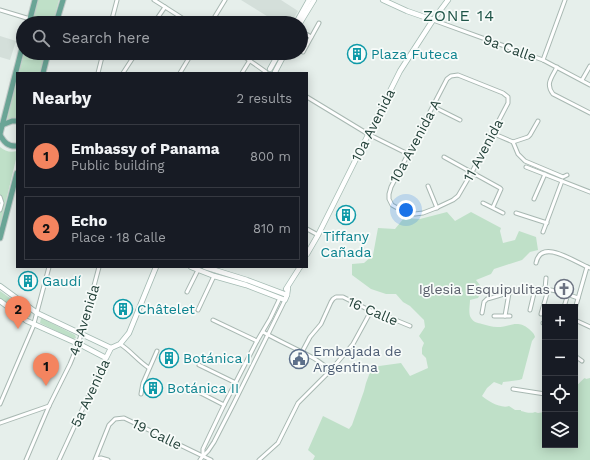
<!DOCTYPE html>
<html lang="en">
<head>
<meta charset="utf-8">
<style>
  body { margin:0; font-family:"Work Sans",sans-serif; background:#242831; color:#f1f3f6 }
  .controls { position:absolute; right:12px; bottom:12px; display:grid; overflow:hidden; border-radius:0px; box-shadow:0 2px 10px #0003 }
  .controls button { width:36px; height:36px; display:grid; place-items:center; padding:0; border:0; border-bottom:1px solid #363941; background:#171b24; color:#f1f3f6; font:20px sans-serif }
  .you { position:absolute; left:406px; top:210px; width:14px; height:14px; margin:-10px; border:3px solid #fff; border-radius:50%; background:#1a73e8; box-shadow:0 0 0 6px #1a73e833 }
  .badge { display:grid; place-items:center; width:26px; height:26px; border-radius:50%; background:#f4845f; color:#111; font-size:13px; font-weight:700 }
  .pin { position:absolute; translate:-50% -33px; filter:drop-shadow(0 1px 2px #0008) }
  .pin::after { content:''; position:absolute; top:21px; width:14px; height:12px; background:inherit; clip-path:polygon(0 0,100% 0,50% 100%) }
  .list { margin:0; padding:0; list-style:none }
  h2 { display:flex; justify-content:space-between; align-items:center; height:52px; margin:0; padding:0 16px; font-size:17px }
  h2 small { font-size:13px; font-weight:400; color:#9ea1a6 }
  .list li { display:grid; grid-template-columns:26px 1fr auto; gap:12px; align-items:center; box-sizing:border-box; height:64px; margin:0 8px 8px; padding:0 8px; border:1px solid #363941; border-radius:0px }
  .list b { display:block; font-size:15px; white-space:nowrap }
  .list p { margin:0; font-size:13px; white-space:nowrap; color:#9ea1a6 }
  .list em { font-size:13px; font-style:normal; color:#9ea1a6 }
  .icon { flex:none; width:22px; height:22px; fill:none; stroke:currentColor; stroke-width:2; stroke-linecap:round; stroke-linejoin:round }
  .map { position:relative; flex:none; width:590px; height:460px; overflow:hidden }
  .search { position:absolute; background:#171b24; box-shadow:0 2px 10px #0003; left:16px; top:16px; width:292px; height:44px; display:flex; align-items:center; gap:10px; box-sizing:border-box; padding:0 14px; border-radius:22px; color:#9ea1a6; font-size:15px }
  .panel { position:absolute; background:#171b24; box-shadow:0 2px 10px #0003; left:16px; top:72px; width:292px; height:196px; border-radius:0px }
  .map>svg:first-child { display:block }
  .built { fill:#d4dfda }
  .green { fill:#bfe0c8 }
  .lines { fill:none; stroke-linecap:round; stroke-linejoin:round }
  .street-casing { stroke:#a8b8b2; stroke-width:5 }
  .secondary-casing { stroke:#a4bbb3; stroke-width:6 }
  .primary-casing { stroke:#c2cac8; stroke-width:7 }
  .street { stroke:#fff; stroke-width:3 }
  .secondary { stroke:#fff; stroke-width:4.5 }
  .primary { stroke:#6aa596; stroke-width:5 }
  .labels { text-anchor:middle; dominant-baseline:central; stroke-width:3.5; stroke-linejoin:round; paint-order:stroke }
  .street-label { font-size:14px; fill:#24423a; stroke:#f7fbf9 }
  .culture-label { font-size:14px; fill:#0d838f; stroke:#f7fbf9; text-anchor:start }
  .worship-label { font-size:14px; fill:#5b616d; stroke:#f7fbf9; text-anchor:end }
  .service-label { font-size:14px; fill:#4e5e75; stroke:#f7fbf9; text-anchor:start }
  .quarter-label { font-size:16px; letter-spacing:1px; fill:#1f5548; stroke:#f7fbf9 }
</style>
</head>
<body>
<div class="map">
<svg width="590" height="460" viewBox="0 0 590 460">
  <rect width="100%" height="100%" fill="#e6efeb"/>
  <!-- built -->
  <g class="built">
    <polygon points="241,0 281,0 298,11 291,23 278,23"/>
    <polygon points="0,36 16,41 10,60 0,57"/>
  </g>
  <!-- green -->
  <g class="green">
    <polygon points="38,0 59,0 53,23 32,23"/>
    <polygon points="24,53 45,53 40,73 19,73"/>
    <polygon points="17,80 17,119 13,119 7,120"/>
    <path d="M 0,147 C 5,151 10,153 17,151 L 17,155 L 0,226 Z"/>
    <path d="M 447,212 L 455,221 L 471,212 L 501,228 L 500,231 L 503,243 L 515,240 L 519,231 L 536,237 L 538,250 L 530,252 L 522,260 L 494,269 L 491,274 L 476,280 L 483,289 L 478,298 L 470,300 C 470,305 468,314 471,318 C 473,322 478,323 482,324 C 487,325 492,327 497,327 C 510,327 517,319 529,329 C 532,332 534,333 535,337 L 532,341 L 522,379 L 519,380 L 503,382 L 502,385 L 494,382 L 487,388 L 482,396 C 488,401 501,409 509,406 L 515,410 L 521,410 L 521,411 C 525,412 531,414 535,412 L 538,413 L 544,412 L 545,413 L 545,445 L 575,445 L 575,399 L 578,397 L 575,394 L 577,393 L 575,391 L 575,384 L 576,385 C 580,384 582,379 585,378 L 586,379 L 590,378 L 590,460 L 313,460 L 315,456 L 308,450 L 323,416 L 349,429 L 352,425 L 364,391 L 366,383 L 372,367 L 401,363 L 410,376 L 428,368 L 426,358 L 422,354 L 422,348 L 424,343 L 419,336 L 425,327 L 424,320 L 410,306 L 403,302 L 396,294 L 386,294 L 371,289 L 352,275 L 352,264 L 364,263 L 373,255 L 378,228 L 395,229 L 404,218 L 420,219 Z"/>
    <polygon points="0,291 30,312 31,314 30,317 25,316 0,298"/>
    <polygon points="41,318 75,335 76,338 73,339 40,323"/>
  </g>
  <g class="lines">
    <!-- street casing -->
    <g class="street-casing">
      <g id="street">
        <polyline points="154,0 190,23"/>
        <polyline points="0,10 30,19"/>
        <polyline points="433,20 543,60 590,85"/>
        <polyline points="111,23 117,0"/>
        <polyline points="154,23 165,7"/>
        <polyline points="211,23 225,0"/>
        <polyline points="301,31 311,37"/>
        <polyline points="303,52 319,23"/>
        <polyline points="239,53 266,72"/>
        <polyline points="543,60 565,0"/>
        <path d="M 557,67 C 552,77 545,84 553,94 L 590,113"/>
        <polyline points="98,73 103,53"/>
        <polyline points="123,73 136,53"/>
        <polyline points="180,73 192,53"/>
        <polyline points="242,73 250,60"/>
        <polygon points="458,75 503,93 508,97 508,103 472,172 458,196 453,200 436,208 423,213 415,214 401,210 392,205 389,199 389,194 391,187 447,79 451,76"/>
        <polyline points="582,80 590,66"/>
        <polyline points="307,97 368,134 408,154"/>
        <polyline points="434,107 460,120"/>
        <polyline points="492,133 513,142 528,137 530,135 538,121"/>
        <polyline points="513,142 518,154 525,161 563,177 567,175"/>
        <polyline points="444,157 500,188 501,189 493,207"/>
        <polyline points="526,167 590,192"/>
        <polyline points="428,186 437,208"/>
        <polyline points="0,197 2,203 0,210"/>
        <polyline points="534,199 545,174"/>
        <polyline points="483,203 503,213"/>
        <polyline points="516,213 547,223"/>
        <polyline points="307,229 318,235"/>
        <polyline points="543,232 562,181"/>
        <path d="M 536,263 C 541,237 576,263 590,268"/>
        <polyline points="545,289 546,278"/>
        <polyline points="187,292 198,270"/>
        <polyline points="564,307 568,294"/>
        <polyline points="575,309 587,267"/>
        <polyline points="198,310 214,276"/>
        <polyline points="530,310 535,289"/>
        <path d="M 482,313 L 484,302 L 487,299 C 499,296 512,291 523,289 C 542,286 561,291 578,298"/>
        <polyline points="541,314 548,290"/>
        <polyline points="494,316 510,316"/>
        <polyline points="505,316 509,293"/>
        <polyline points="213,320 257,341"/>
        <polyline points="575,320 590,327"/>
        <polyline points="543,323 545,323"/>
        <path d="M 263,332 C 270,336 278,340 286,344 C 301,352 318,358 330,371"/>
        <path d="M 120,344 C 131,351 138,361 149,368"/>
        <polyline points="302,352 310,337 321,324 331,302 333,299 336,297 343,297 371,311 381,314 410,326"/>
        <polyline points="575,356 582,361"/>
        <polyline points="199,365 236,383"/>
        <polyline points="187,386 224,405"/>
        <polyline points="513,389 545,394"/>
        <polyline points="141,394 143,383 157,351"/>
        <polyline points="0,404 33,327 49,267"/>
        <polyline points="0,423 49,406"/>
        <polyline points="203,456 203,449 224,405 257,341 270,319 280,298"/>
        <polyline points="96,459 101,458 108,460"/>
        <polyline points="26,460 49,406 70,364 77,347 81,335 99,267"/>
        <polyline points="59,460 106,358"/>
        <polyline points="95,460 109,425 115,419 124,418 211,460"/>
        <polyline points="200,460 203,456 208,451 214,442 234,403 285,300"/>
        <polyline points="259,460 278,443 298,403 330,371 353,344 371,311"/>
      </g>
    </g>
    <!-- secondary casing -->
    <g class="secondary-casing">
      <g id="secondary">
        <polyline points="383,0 407,11 433,20"/>
        <polyline points="296,23 309,0"/>
        <polyline points="300,23 314,0"/>
        <polyline points="270,69 279,53"/>
        <polyline points="275,72 285,53"/>
        <polyline points="307,254 318,235 400,71 433,20 448,0"/>
        <polyline points="191,267 214,276 246,285 285,300 287,295 288,288"/>
        <polyline points="205,267 247,280 287,295"/>
        <polyline points="0,286 37,313 111,348"/>
        <polyline points="286,289 300,267"/>
        <polyline points="0,301 27,321 83,346 106,358 111,348 120,344 129,333 156,267"/>
      </g>
    </g>
    <!-- primary casing -->
    <g class="primary-casing">
      <g id="primary">
        <polyline points="29,23 35,0"/>
        <polyline points="56,23 63,0"/>
        <polyline points="43,73 48,53"/>
        <polyline points="2,125 12,121 17,121"/>
        <polyline points="0,134 23,44"/>
        <path d="M 0,135 C 4,142 8,147 17,146"/>
        <polyline points="0,238 17,173"/>
      </g>
    </g>
    <!-- street -->
    <use href="#street" class="street"/>
    <!-- secondary -->
    <use href="#secondary" class="secondary"/>
    <!-- primary -->
    <use href="#primary" class="primary"/>
  </g>
  <!-- icons -->
  <defs>
    <g id="building-ring" transform="scale(1)"><circle r="9.5" fill="#f7fbf9" stroke="#0f9aa8" stroke-width="1.5"/><path d="M-4-6H4V6H1V3H-1V6H-4ZM-2.5-4.3h1.7v1.8h-1.7ZM.8-4.3h1.7v1.8H.8ZM-2.5-1h1.7V.8h-1.7ZM.8-1h1.7V.8H.8Z" fill="#0f9aa8"/></g>
    <g id="church-ring" transform="scale(1)"><circle r="9.5" fill="#f7fbf9" stroke="#6b7280" stroke-width="1.5"/><path d="M-1.2-6h2.4v3.5h3.3v2.4h-3.3V6h-2.4V-.1h-3.3v-2.4h3.3Z" fill="#6b7280"/></g>
    <g id="civic-ring" transform="scale(1)"><circle r="9.5" fill="#f7fbf9" stroke="#5c6f8a" stroke-width="1.5"/><path d="M-.6-6.5H3V-4.5H.6V-3L4-1V1h2V6H-6V1h2V-1L-.6-3ZM-1.2 2.5V6h2.4V2.5Z" fill="#5c6f8a"/></g>
  </defs>
  <g fill-rule="evenodd">
    <use href="#building-ring" x="357" y="54"/>
    <use href="#building-ring" x="346" y="215"/>
    <use href="#building-ring" x="28" y="281"/>
    <use href="#church-ring" x="564" y="289"/>
    <use href="#building-ring" x="123" y="309"/>
    <use href="#building-ring" x="169" y="358"/>
    <use href="#civic-ring" x="299" y="359"/>
    <use href="#building-ring" x="153" y="388"/>
  </g>
  <g class="labels">
    <!-- street labels -->
    <g class="street-label">
      <text transform="translate(510 48) rotate(20)">9a Calle</text>
      <text transform="translate(373 125) rotate(-63)">10a Avenida</text>
      <text transform="translate(415 141) rotate(-62)">10a Avenida A</text>
      <text transform="translate(483 150) rotate(-62)">11 Avenida</text>
      <text transform="translate(373 311) rotate(23)">16 Calle</text>
      <text transform="translate(84 320) rotate(-73)">4a Avenida</text>
      <text transform="translate(90 393) rotate(-65)">5a Avenida</text>
      <text transform="translate(157 434) rotate(26)">19 Calle</text>
    </g>
    <!-- culture labels -->
    <g class="culture-label">
      <text x="371" y="54">Plaza Futeca</text>
      <text x="346" y="236" text-anchor="middle">Tiffany<tspan x="346" dy="16">Cañada</tspan></text>
      <text x="42" y="281">Gaudí</text>
      <text x="137" y="309">Châtelet</text>
      <text x="183" y="358">Botánica I</text>
      <text x="167" y="388">Botánica II</text>
    </g>
    <!-- worship labels -->
    <g class="worship-label">
      <text x="550" y="289">Iglesia Esquipulitas</text>
    </g>
    <!-- service labels -->
    <g class="service-label">
      <text x="313" y="351">Embajada de<tspan x="313" dy="16">Argentina</tspan></text>
    </g>
    <!-- quarter labels -->
    <g class="quarter-label">
      <text x="459" y="15">ZONE 14</text>
    </g>
  </g>
</svg>
<div class="controls">
<button>+</button>
<button>−</button>
<button><svg class="icon" aria-label="locate" viewBox="0 0 24 24"><circle cx="12" cy="12" r="6"/><path d="M12 2v4M12 18v4M2 12h4M18 12h4"/></svg></button>
<button><svg class="icon" aria-label="layers" viewBox="0 0 24 24"><path d="M12 4l9 5-9 5-9-5zM3 14l9 5 9-5"/></svg></button>
</div>
<div class="you"></div>
<div class="pin badge" style="left:46px;top:386px">1</div>
<div class="pin badge" style="left:18px;top:329px">2</div>
<div class="search"><svg class="icon" aria-label="search" viewBox="0 0 24 24"><circle cx="10" cy="10" r="6"/><path d="M15 15l6 6"/></svg>Search here</div>
<section class="panel">
<h2>Nearby<small>2 results</small></h2>
<ul class="list">
<li><span class="badge">1</span><div><b>Embassy of Panama</b><p>Public building</p></div><em>800 m</em></li>
<li><span class="badge">2</span><div><b>Echo</b><p>Place · 18 Calle</p></div><em>810 m</em></li>
</ul>
</section>
</div>
</body>
</html>
